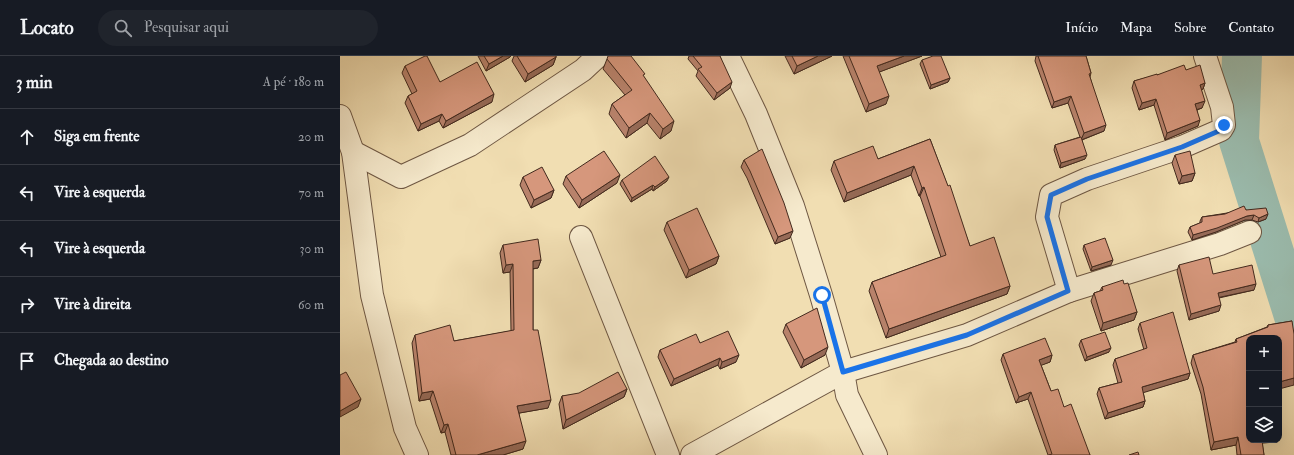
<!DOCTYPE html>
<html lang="pt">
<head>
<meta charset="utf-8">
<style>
  body { margin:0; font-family:"IM FELL Double Pica",serif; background:#20242c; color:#f1f3f6 }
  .controls { position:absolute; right:12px; bottom:12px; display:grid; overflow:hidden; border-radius:8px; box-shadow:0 4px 16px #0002 }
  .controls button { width:36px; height:36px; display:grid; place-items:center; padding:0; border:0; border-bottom:1px solid #363941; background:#171b24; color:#f1f3f6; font:20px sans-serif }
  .stop { position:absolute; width:12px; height:12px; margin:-9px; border:3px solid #1a73e8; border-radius:50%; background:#fff }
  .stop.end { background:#1a73e8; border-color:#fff; box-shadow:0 1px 4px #0008 }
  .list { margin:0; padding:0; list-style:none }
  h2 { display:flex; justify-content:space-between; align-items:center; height:52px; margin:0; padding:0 16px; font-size:17px }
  h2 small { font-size:13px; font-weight:400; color:#9ea1a6 }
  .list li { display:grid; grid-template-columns:26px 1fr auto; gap:12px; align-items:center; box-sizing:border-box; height:56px; padding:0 16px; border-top:1px solid #363941 }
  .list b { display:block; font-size:15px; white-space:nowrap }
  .list em { font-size:13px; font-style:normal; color:#9ea1a6 }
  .icon { flex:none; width:22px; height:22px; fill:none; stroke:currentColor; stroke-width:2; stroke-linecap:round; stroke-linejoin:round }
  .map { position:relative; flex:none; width:954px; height:399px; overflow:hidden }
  header { display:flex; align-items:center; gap:24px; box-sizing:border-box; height:56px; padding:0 20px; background:#171b24; border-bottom:1px solid #363941 }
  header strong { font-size:19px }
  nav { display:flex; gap:22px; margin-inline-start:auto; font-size:14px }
  .search { width:280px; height:36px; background:#20242c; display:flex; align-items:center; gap:10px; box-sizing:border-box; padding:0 14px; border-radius:22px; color:#9ea1a6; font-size:15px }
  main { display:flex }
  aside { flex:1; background:#171b24 }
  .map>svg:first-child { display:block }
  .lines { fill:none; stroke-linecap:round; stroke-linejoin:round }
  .river { stroke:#9bbcae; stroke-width:40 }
  .minor-casing { stroke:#6e5743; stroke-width:24 }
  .minor { stroke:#f6eacd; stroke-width:22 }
  .wall { fill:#b8826b; stroke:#432a1e }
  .shaded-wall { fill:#966a57; stroke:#432a1e }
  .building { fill:#d6977c; stroke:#432a1e }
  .route { stroke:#1a73e8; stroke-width:5 }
</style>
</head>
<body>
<header>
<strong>Locato</strong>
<div class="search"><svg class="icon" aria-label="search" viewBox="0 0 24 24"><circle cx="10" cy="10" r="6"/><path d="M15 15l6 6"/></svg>Pesquisar aqui</div>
<nav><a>Início</a><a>Mapa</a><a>Sobre</a><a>Contato</a></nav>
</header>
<main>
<aside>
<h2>3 min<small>A pé · 180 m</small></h2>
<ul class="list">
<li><svg class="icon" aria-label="ahead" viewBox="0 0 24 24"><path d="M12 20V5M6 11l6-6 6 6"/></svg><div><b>Siga em frente</b></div><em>20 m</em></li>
<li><svg class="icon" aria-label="left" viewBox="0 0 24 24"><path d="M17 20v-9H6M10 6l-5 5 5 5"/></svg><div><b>Vire à esquerda</b></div><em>70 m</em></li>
<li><svg class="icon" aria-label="left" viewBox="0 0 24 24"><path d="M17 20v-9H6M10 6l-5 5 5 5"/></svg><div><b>Vire à esquerda</b></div><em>30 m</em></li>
<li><svg class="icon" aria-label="right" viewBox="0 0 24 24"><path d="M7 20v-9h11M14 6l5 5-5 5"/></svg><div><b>Vire à direita</b></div><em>60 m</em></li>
<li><svg class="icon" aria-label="arrive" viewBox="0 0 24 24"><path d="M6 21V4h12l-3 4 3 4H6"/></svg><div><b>Chegada ao destino</b></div></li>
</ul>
</aside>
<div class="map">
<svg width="954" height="399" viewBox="0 0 954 399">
  <rect width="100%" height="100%" fill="#f1deb2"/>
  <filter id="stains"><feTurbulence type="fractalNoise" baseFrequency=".005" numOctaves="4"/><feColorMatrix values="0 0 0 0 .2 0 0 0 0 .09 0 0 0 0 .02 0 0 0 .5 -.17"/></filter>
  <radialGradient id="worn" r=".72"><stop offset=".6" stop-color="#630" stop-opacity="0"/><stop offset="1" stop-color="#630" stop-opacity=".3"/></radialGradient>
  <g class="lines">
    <!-- river -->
    <polyline class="river" points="902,0 899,85 954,260"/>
    <!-- minor casing -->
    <g class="minor-casing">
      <g id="minor">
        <polyline points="388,0 416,58 453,150 481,239 503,316 507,339 536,399"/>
        <polyline points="0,60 13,96 32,239 65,372 77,399"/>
        <polyline points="13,96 61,121 130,89 243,14 258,0"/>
        <polyline points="241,181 328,399"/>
        <polyline points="729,235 707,161 711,139 747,123 842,91 881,74 884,69 882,51 865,0"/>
        <polyline points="352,399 503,316 627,279 729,235 880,188 910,176"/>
      </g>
    </g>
    <!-- minor -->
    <use href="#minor" class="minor"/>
  </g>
  <!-- wall -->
  <g class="wall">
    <polygon points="138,0 171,0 170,1 146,15"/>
    <polygon points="174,0 216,0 216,1 213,9 185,26 172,5"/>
    <polygon points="349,0 380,0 390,32 374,44 356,20 358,15 348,3"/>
    <polygon points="445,0 492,0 454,18"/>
    <polygon points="503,0 582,0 539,16 546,48 526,56"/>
    <polygon points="696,0 746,0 751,17 750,21 764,75 742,84 745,103 720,112 714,94 715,89 740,81 728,47 712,52 695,5"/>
    <polygon points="267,3 304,21 331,75 320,83 307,67 286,82 269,58 272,48 285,39 263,13"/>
    <polygon points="582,4 610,22 608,26 590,33 580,8"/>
    <polygon points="65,10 100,26 152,46 103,72 99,65 78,75 65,47 68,40 72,38 62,17"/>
    <polygon points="846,14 865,27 863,33 861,34 862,52 857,54 858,70 825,84 814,49 799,54 792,32 794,25 817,19"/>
    <polygon points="590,83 630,190 670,230 667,238 546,282 529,235 532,226 601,201 580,140 579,140 571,119 504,146 491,114 494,105 538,103"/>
    <polygon points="835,99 855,117 852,125 839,128 832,107"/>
    <polygon points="404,104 450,182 435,188 407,122 401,111"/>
    <polygon points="226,120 277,127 239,152 223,128"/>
    <polygon points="183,121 214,134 211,142 191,152 180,129"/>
    <polygon points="282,124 327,125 313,135 312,133 291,146 280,128"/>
    <polygon points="906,154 926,163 918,166 912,164 905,164 876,176 852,184 848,176 850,171 860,167 860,165 862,161"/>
    <polygon points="327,166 379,200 376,208 346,222 324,174"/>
    <polygon points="163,189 201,204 198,212 193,213 193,274 208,352 179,357 183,393 163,399 111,399 105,376 101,377 90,343 79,345 72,287 75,279 114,285 171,275 170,216 163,217 160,197"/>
    <polygon points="744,189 771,209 751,215 743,193"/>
    <polygon points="839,209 914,234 879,242 879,255 849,264 837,215"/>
    <polygon points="784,228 797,256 794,264 761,275 751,245 754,237 760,235 762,231"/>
    <polygon points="952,265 909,282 937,386 922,387 924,399 897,399 896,389 871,394 861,338 851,307 853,299 895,286 896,283 927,271 928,269"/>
    <polygon points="800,267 850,317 848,323 803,336 805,345 803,351 765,363 757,338 759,332 778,327 773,309 775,303 804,294 798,273"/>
    <polygon points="446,268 485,299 461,312 443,276"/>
    <polygon points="741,284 769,296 745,305 739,289"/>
    <polygon points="360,287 396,306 380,313 378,309 331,330 318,301 320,294"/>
    <polygon points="663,298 712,299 710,306 701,309 711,335 724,351 750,399 708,399 688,343 676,347 661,304"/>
    <polygon points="287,333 284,341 223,373 219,348 222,340"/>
  </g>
  <!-- shaded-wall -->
  <g class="shaded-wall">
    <polygon points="163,0 171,0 170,1 146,15 149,8"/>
    <polygon points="478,0 492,0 454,18 457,10"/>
    <polygon points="564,0 582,0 534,18 537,10"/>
    <polygon points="216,1 213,9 185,26 188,18"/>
    <polygon points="610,22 608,26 590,33 591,29"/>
    <polygon points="392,26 390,32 374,44 377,37"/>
    <polygon points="865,27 863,33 857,36 860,29"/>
    <polygon points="154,38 152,46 103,72 106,65"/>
    <polygon points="549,40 546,48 526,56 529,48"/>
    <polygon points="731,40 728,47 712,52 714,46"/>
    <polygon points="816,43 814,49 799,54 802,47"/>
    <polygon points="865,45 862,52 852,55 855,48"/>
    <polygon points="310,57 307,67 286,82 289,72"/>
    <polygon points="102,58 99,65 78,75 81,68"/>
    <polygon points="860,64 858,70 825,84 827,77"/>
    <polygon points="334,65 331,75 320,83 323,73"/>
    <polygon points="766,69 764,75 741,84 744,77"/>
    <polygon points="747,99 745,103 720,112 721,107"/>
    <polygon points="574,110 571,119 504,146 507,137"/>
    <polygon points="855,117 852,125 839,128 842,120"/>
    <polygon points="280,119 277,127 239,152 242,144"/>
    <polygon points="329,121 327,125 313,135 315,131"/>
    <polygon points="313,129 312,133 291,146 292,142"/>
    <polygon points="584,131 580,140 579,140 582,132"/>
    <polygon points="214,134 211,142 191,152 194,144"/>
    <polygon points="928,158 926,163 918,166 919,162"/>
    <polygon points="914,159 912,164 905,164 876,176 852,184 853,179 907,160"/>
    <polygon points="453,175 450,182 435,188 438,181"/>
    <polygon points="379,200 376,208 346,222 349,214"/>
    <polygon points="201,204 198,212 190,213 193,205"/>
    <polygon points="773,204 771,209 751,215 752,211"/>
    <polygon points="173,208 170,216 163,217 166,209"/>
    <polygon points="916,228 914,234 876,242 878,237"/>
    <polygon points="670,230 667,238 546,282 549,273"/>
    <polygon points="881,249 879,255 849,264 851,258"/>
    <polygon points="797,256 794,264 761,275 763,267"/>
    <polygon points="488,291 485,299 461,312 464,304"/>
    <polygon points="771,292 769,296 745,305 747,301"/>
    <polygon points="399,299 396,306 380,313 382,306"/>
    <polygon points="712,299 710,306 697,311 699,304"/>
    <polygon points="380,302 378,309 331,330 334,323"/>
    <polygon points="850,317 848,323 799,338 802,331"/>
    <polygon points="954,322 954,329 939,333 939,326"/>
    <polygon points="287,333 284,341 223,373 226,364"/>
    <polygon points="93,335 90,343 79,345 82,337"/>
    <polygon points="691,336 688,343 676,347 679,341"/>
    <polygon points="21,343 18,351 0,361 0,355"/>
    <polygon points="211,344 208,352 174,358 177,350"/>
    <polygon points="805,345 803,351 765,363 768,357"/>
    <polygon points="108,368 105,376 101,377 104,369"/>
    <polygon points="898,381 896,389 871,394 874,386"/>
    <polygon points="920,384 938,384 937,386 919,387"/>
    <polygon points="186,385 183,393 163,399 137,399"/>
  </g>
  <!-- building -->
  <g class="building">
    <polygon points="85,0 87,0 100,26 137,6 154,38 106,65 102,58 81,68 68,40 77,35 65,10"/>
    <polygon points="144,0 163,0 149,8"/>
    <polygon points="177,0 216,0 216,1 188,18"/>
    <polygon points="268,0 291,0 305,18 303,19 334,65 323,73 310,57 289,72 272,48 292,34 267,3"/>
    <polygon points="353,0 380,0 392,26 377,37 358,13 362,11"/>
    <polygon points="452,0 478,0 457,10"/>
    <polygon points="509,0 564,0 537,10 549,40 529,48"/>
    <polygon points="593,0 601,0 610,22 591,29 582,4"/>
    <polygon points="698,0 746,0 751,17 749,18 766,69 744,77 731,40 714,46"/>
    <polygon points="844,9 846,14 860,9 865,27 860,29 865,45 855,48 860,64 827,77 816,43 802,47 794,25 817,18 817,19"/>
    <polygon points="741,81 747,99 721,107 715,89"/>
    <polygon points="590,83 608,130 610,129 630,190 654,181 670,230 549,273 532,226 606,199 584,131 582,132 574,110 507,137 494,105 533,90 538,103"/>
    <polygon points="422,93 444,147 453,175 438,181 410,115 404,104"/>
    <polygon points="264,95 280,119 242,144 226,120"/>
    <polygon points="850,95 855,117 842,120 835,99"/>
    <polygon points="315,100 329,121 315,131 313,129 292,142 282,124"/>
    <polygon points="202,111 214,134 194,144 183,121"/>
    <polygon points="904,150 906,154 926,152 928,158 919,162 914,159 907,160 877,172 853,179 850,171 862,166 862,161 885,158"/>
    <polygon points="357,152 379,200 349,214 327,166"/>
    <polygon points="765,182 773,204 752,211 744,189"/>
    <polygon points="198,183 201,204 193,205 193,274 198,274 211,344 177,350 186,385 137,399 116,399 108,368 104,369 93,335 82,337 75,279 110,269 114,285 174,274 173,208 166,209 163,189"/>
    <polygon points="869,201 873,218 912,209 916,228 878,237 881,249 851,258 839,209"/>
    <polygon points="783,224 784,228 788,227 797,256 763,267 754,237 763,234 762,231"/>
    <polygon points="477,252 488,291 464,304 446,268"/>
    <polygon points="833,256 850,317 802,331 805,345 768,357 759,332 782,326 775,303 807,292 800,267"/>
    <polygon points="952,265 954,278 954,322 939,326 939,282 909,282 909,384 922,384 924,399 901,399 898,381 874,386 863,331 853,299 897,286 896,283 928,271 928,269"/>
    <polygon points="388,275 399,299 382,306 380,302 334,323 320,294 356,278 360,287"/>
    <polygon points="765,276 771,292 747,301 741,284"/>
    <polygon points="705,282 712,299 699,304 711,335 718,333 724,351 731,348 750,399 709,399 712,398 691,336 679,341 663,298"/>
    <polygon points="6,316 21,343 0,355 0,319"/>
    <polygon points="278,316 287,333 226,364 222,340 239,337"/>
    <polygon points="939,364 940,378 939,378"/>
    <polygon points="798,396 799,399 789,399"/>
  </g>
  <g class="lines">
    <!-- route -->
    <polyline class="route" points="482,239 503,316 627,279 728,235 707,161 711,139 747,123 842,91 881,74 884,69"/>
  </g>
  <rect width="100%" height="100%" filter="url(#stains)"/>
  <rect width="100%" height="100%" fill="url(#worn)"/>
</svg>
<div class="controls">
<button>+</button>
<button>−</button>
<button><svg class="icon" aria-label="layers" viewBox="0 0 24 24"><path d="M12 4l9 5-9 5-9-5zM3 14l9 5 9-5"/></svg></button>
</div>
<div class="stop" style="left:482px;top:239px"></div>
<div class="stop end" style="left:884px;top:69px"></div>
</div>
</main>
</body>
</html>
